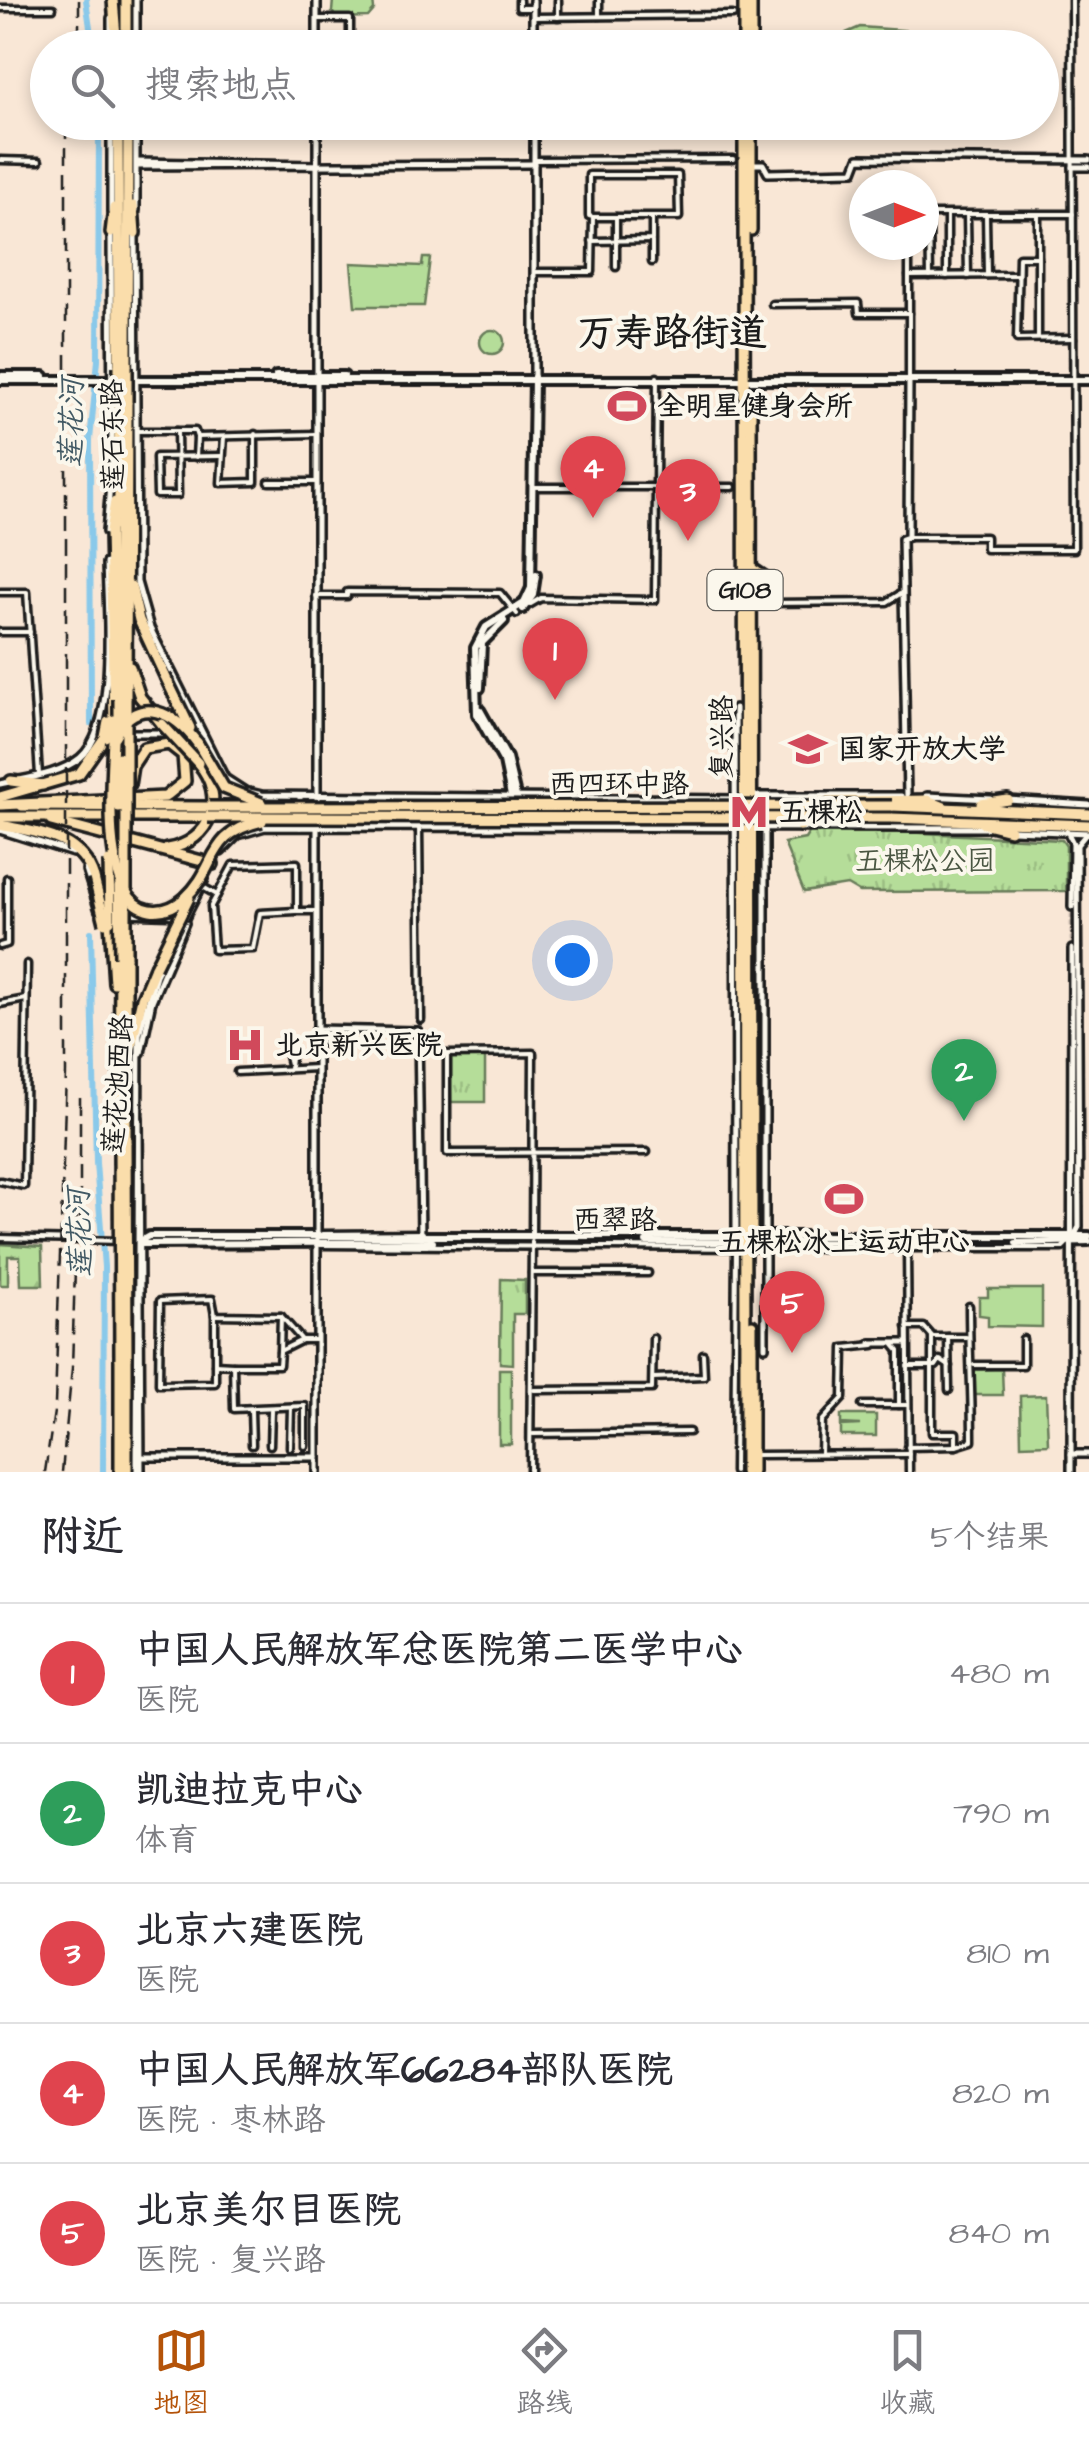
<!DOCTYPE html>
<html lang="zh">
<head>
<meta charset="utf-8">
<style>
  body { margin:0; font-family:"Architects Daughter","LXGW WenKai TC",sans-serif; background:#f7f7f7; color:#2b2b33 }
  .compass { position:absolute; left:849px; top:170px; width:90px; height:90px; border-radius:50%; background:#fff; box-shadow:0 5px 15px #0003; rotate:90deg }
  .you { position:absolute; left:572px; top:960px; width:35px; height:35px; margin:-25px; border:8px solid #fff; border-radius:50%; background:#1a73e8; box-shadow:0 0 0 15px #1a73e833 }
  .badge { display:grid; place-items:center; width:65px; height:65px; border-radius:50%; background:#b45309; color:#fff; font-size:32px; font-weight:700 }
  .pin { position:absolute; translate:-50% -82px; filter:drop-shadow(0 2px 5px #0008) }
  .pin::after { content:''; position:absolute; top:52px; width:35px; height:30px; background:inherit; clip-path:polygon(0 0,100% 0,50% 100%) }
  .list { margin:0; padding:0; list-style:none }
  h2 { display:flex; justify-content:space-between; align-items:center; height:130px; margin:0; padding:0 40px; font-size:42px }
  h2 small { font-size:32px; font-weight:400; color:#7c7c81 }
  .list li { display:grid; grid-template-columns:65px 1fr auto; gap:30px; align-items:center; box-sizing:border-box; height:140px; padding:0 40px; border-top:2px solid #e1e1e2 }
  .list b { display:block; font-size:38px; white-space:nowrap }
  .list p { margin:0; font-size:32px; white-space:nowrap; color:#7c7c81 }
  .list em { font-size:32px; font-style:normal; color:#7c7c81 }
  .icon { flex:none; width:55px; height:55px; fill:none; stroke:currentColor; stroke-width:2; stroke-linecap:round; stroke-linejoin:round }
  .map { position:relative; flex:none; width:1089px; height:1472px; overflow:hidden }
  .search { position:absolute; background:#fff; box-shadow:0 5px 15px #0003; left:30px; right:30px; top:30px; height:110px; display:flex; align-items:center; gap:25px; box-sizing:border-box; padding:0 35px; border-radius:55px; color:#7c7c81; font-size:38px }
  .sheet { height:830px; background:#fff }
  nav { display:flex; justify-content:space-around; align-items:center; box-sizing:border-box; height:140px; border-top:2px solid #e1e1e2; background:#fff; font-size:28px; color:#7c7c81 }
  nav a { display:grid; justify-items:center; gap:5px }
  nav .on { color:#b45309 }
  .map>svg:first-child { display:block }
  .forest { fill:url(#forest-firs); stroke:#687c5a; stroke-width:2.5 }
  .park { fill:url(#park-tufts); stroke:#687c5a; stroke-width:2.5 }
  .pitch { fill:#b5dd99; stroke:#687c5a; stroke-width:2.5 }
  .lines { fill:none; stroke-linecap:round; stroke-linejoin:round }
  .river { stroke:#8ac9ea; stroke-width:6 }
  .tertiary-tunnel { stroke:#cdbeb1; stroke-width:5; stroke-dasharray:5 2.5; stroke-linecap:butt }
  .minor-casing { stroke:#1c1c1c; stroke-width:11 }
  .tertiary-casing { stroke:#1c1c1c; stroke-width:12 }
  .secondary-casing { stroke:#1c1c1c; stroke-width:14 }
  .primary-casing { stroke:#1c1c1c; stroke-width:15 }
  .trunk-casing { stroke:#1c1c1c; stroke-width:16 }
  .minor { stroke:#fbf7ec; stroke-width:4 }
  .tertiary { stroke:#fbf7ec; stroke-width:5 }
  .secondary { stroke:#fbf7ec; stroke-width:6 }
  .primary { stroke:#faddab; stroke-width:8 }
  .trunk { stroke:#faddab; stroke-width:9 }
  .rail { stroke:#1c1c1c; stroke-width:2.5; stroke-dasharray:15 8; stroke-linecap:butt }
  .trunk-bridge-casing { stroke:#1c1c1c; stroke-width:16; stroke-linecap:butt }
  .trunk-bridge { stroke:#faddab; stroke-width:9 }
  .labels { text-anchor:middle; dominant-baseline:central; stroke-width:8; stroke-linejoin:round; paint-order:stroke }
  .shield { fill:#fbf7ec; stroke:#5f5e5a; stroke-width:2.5 }
  .shield-label { font-size:25px; font-weight:bold; fill:#1c1c1c }
  .poi-label { font-size:28px; font-weight:bold; fill:#1c1c1c; stroke:#fbf7ec; text-anchor:start }
  .street-label { font-size:28px; fill:#1c1c1c; stroke:#fbf7ec }
  .park-label { font-size:28px; fill:#4a5642; stroke:#fbf7ec }
  .water-label { font-size:30px; font-style:italic; fill:#425964; stroke:#fbf7ec }
  .district-label { font-size:38px; font-weight:bold; fill:#1c1c1c; stroke:#fbf7ec }
</style>
</head>
<body>
<div class="map">
<svg width="1089" height="1472" viewBox="0 0 1089 1472">
  <defs>
    <pattern id="forest-firs" width="22" height="20" patternUnits="userSpaceOnUse" patternTransform="scale(2.5)"><rect width="22" height="20" fill="#b5dd99"/><path d="M5 1l3.5 6h-7zM16 11l3.5 6h-7z" fill="#9bbd83"/></pattern>
    <pattern id="park-tufts" width="24" height="20" patternUnits="userSpaceOnUse" patternTransform="scale(2.5)"><rect width="24" height="20" fill="#b5dd99"/><path d="M3 7l-1-3M5 7V3M7 7l1-3M15 17l-1-3M17 17v-4M19 17l1-3" fill="none" stroke="#9bbd83"/></pattern>
  </defs>
  <rect width="100%" height="100%" fill="#f9e7d6"/>
  <filter id="ink" filterUnits="userSpaceOnUse"><feTurbulence type="fractalNoise" baseFrequency=".01" numOctaves="2"/><feDisplacementMap in="SourceGraphic" scale="20" xChannelSelector="R" yChannelSelector="G"/><feConvolveMatrix kernelMatrix="1 2 1 2 8 2 1 2 1" color-interpolation-filters="sRGB"/></filter>
  <g filter="url(#ink)">
    <!-- forest -->
    <polygon class="forest" points="0,1244 42,1247 43,1285 21,1285 20,1256 8,1256 8,1285 0,1285"/>
    <!-- park -->
    <g class="park">
      <polygon points="861,830 1062,840 1066,846 1066,891 859,892 847,885 804,892 784,843 805,839 810,831"/>
      <polygon points="485,1055 485,1102 451,1102 450,1056"/>
      <polygon points="501,1279 525,1280 525,1314 513,1314 513,1364 500,1363"/>
      <rect x="499" y="1369" width="12" height="75"/>
    </g>
    <!-- pitch -->
    <g class="pitch">
      <polygon points="333,0 373,0 374,10 368,17 338,18 332,12"/>
      <polygon points="860,27 915,31 921,47 840,47 846,33"/>
      <polygon points="423,258 430,258 424,306 355,306 351,263 422,266"/>
      <circle cx="492" cy="342" r="12"/>
      <polygon points="988,1289 1042,1289 1042,1327 988,1326 988,1316 979,1315 979,1297 988,1297"/>
      <polygon points="1002,1369 1003,1395 973,1395 973,1370"/>
      <polygon points="1046,1395 1048,1444 1021,1445 1020,1396"/>
      <polygon points="841,1415 876,1415 876,1436 841,1436 841,1426 860,1425 841,1424"/>
    </g>
    <g class="lines">
      <!-- river -->
      <g class="river">
        <polyline points="86,0 93,48"/>
        <polyline points="91,724 90,440 98,360 99,122"/>
        <polyline points="91,932 96,1163 104,1267 103,1472"/>
      </g>
      <!-- tertiary-tunnel -->
      <polyline class="tertiary-tunnel" points="1072,949 1072,907"/>
      <!-- minor casing -->
      <g class="minor-casing">
        <g id="minor">
          <polyline points="519,0 519,8 532,8"/>
          <polyline points="558,0 558,17"/>
          <polyline points="599,0 599,16"/>
          <polyline points="0,8 53,8"/>
          <polyline points="533,17 733,15"/>
          <polyline points="317,19 350,19 350,48"/>
          <polyline points="0,160 39,161"/>
          <polyline points="534,160 733,159"/>
          <polyline points="924,214 1073,214"/>
          <polyline points="967,215 968,276"/>
          <polyline points="986,215 987,275"/>
          <polyline points="929,216 930,276"/>
          <polyline points="947,216 947,276"/>
          <polyline points="592,241 652,240 652,219"/>
          <polyline points="652,242 652,262"/>
          <polyline points="909,245 909,380"/>
          <polyline points="1038,257 1038,214"/>
          <polyline points="616,267 616,217"/>
          <polyline points="534,272 592,272 593,217 679,217 678,175 589,175 589,216 593,217"/>
          <polyline points="909,276 1017,275"/>
          <polyline points="772,304 858,303 859,313 909,313"/>
          <polyline points="1038,338 1038,257 1019,257 1017,339 1073,338"/>
          <polyline points="138,431 195,431 197,437 316,434"/>
          <polyline points="177,431 178,495 157,495 156,457 221,456"/>
          <polyline points="224,437 221,483 255,482 255,434"/>
          <polyline points="196,457 197,437"/>
          <polyline points="269,482 316,482"/>
          <polyline points="532,487 733,487"/>
          <polyline points="910,537 986,537 986,549 1074,549 1072,0"/>
          <polyline points="0,592 27,592 39,775"/>
          <polyline points="316,596 347,596 347,592 500,593 517,614"/>
          <polyline points="765,603 887,602 900,594"/>
          <polyline points="529,605 541,598 655,600 657,377"/>
          <polyline points="0,632 30,632"/>
          <polyline points="419,826 421,1020"/>
          <polyline points="201,886 217,895 233,865 297,863 297,911 316,911"/>
          <polyline points="217,895 211,906 214,950 253,949 260,913 296,911"/>
          <polyline points="0,946 7,944 7,878"/>
          <polyline points="0,1004 26,999"/>
          <polyline points="290,1068 292,1048 286,1048 290,1064"/>
          <polyline points="237,1072 316,1068"/>
          <polyline points="0,1181 24,1186 27,964"/>
          <polyline points="322,1234 423,1233"/>
          <polyline points="0,1238 120,1241"/>
          <polyline points="532,1238 533,1053 447,1054 447,1153 647,1152"/>
          <polyline points="320,1245 745,1248"/>
          <polyline points="907,1247 909,1472"/>
          <polyline points="754,1248 1062,1248 1068,1242"/>
          <polyline points="532,1273 648,1273"/>
          <polyline points="215,1315 215,1364"/>
          <polyline points="907,1327 924,1327 932,1336"/>
          <polyline points="948,1337 949,1390"/>
          <path d="M 966,1337 L 932,1337 L 932,1433 L 956,1433 L 956,1446 L 972,1441 C 972,1394 969,1350 969,1306"/>
          <polyline points="894,1345 899,1351 899,1405 907,1405"/>
          <polyline points="280,1351 281,1316"/>
          <polyline points="233,1365 215,1364 215,1383 159,1384 160,1301 212,1299 215,1315 281,1316 302,1340"/>
          <polyline points="974,1365 1023,1365 1023,1339"/>
          <polyline points="907,1366 936,1366 940,1360 949,1366"/>
          <polyline points="653,1378 704,1376 703,1354"/>
          <polyline points="534,1390 652,1389 653,1338"/>
          <polyline points="862,1405 899,1405"/>
          <polyline points="251,1410 252,1445"/>
          <polyline points="533,1434 689,1432"/>
          <polyline points="270,1445 271,1410"/>
          <polyline points="305,1446 305,1406 234,1409 233,1365 279,1365 280,1351 302,1340 316,1340"/>
          <polyline points="290,1447 291,1407"/>
          <polyline points="908,1447 956,1446"/>
          <polyline points="821,1453 822,1421 843,1398 844,1348 874,1345"/>
          <polyline points="754,1455 909,1454"/>
          <polyline points="530,1472 532,1242"/>
          <polyline points="734,1472 736,1247"/>
        </g>
      </g>
      <!-- tertiary casing -->
      <g class="tertiary-casing">
        <g id="tertiary">
          <polyline points="136,0 136,48"/>
          <polyline points="317,0 317,48"/>
          <polyline points="533,0 533,48"/>
          <polyline points="111,48 111,18"/>
          <polyline points="136,122 136,210"/>
          <polyline points="534,122 534,377"/>
          <polyline points="137,162 317,165"/>
          <polyline points="751,164 763,164 768,173 854,171 859,158 1089,160"/>
          <polyline points="137,166 534,164"/>
          <polyline points="1073,167 1089,167"/>
          <polyline points="111,212 111,122"/>
          <polyline points="135,231 137,582 150,628 225,778 245,791 262,795 742,799"/>
          <polyline points="106,532 112,461 111,233"/>
          <polyline points="735,708 736,1237"/>
          <polyline points="124,733 201,733"/>
          <path d="M 0,784 C 26,778 59,775 80,758 C 118,726 107,609 106,563"/>
          <polyline points="300,796 300,827"/>
          <polyline points="752,796 901,796"/>
          <polyline points="907,796 902,539 908,537 909,381"/>
          <polyline points="927,796 991,799"/>
          <polyline points="1007,800 1089,805"/>
          <polyline points="0,830 73,853"/>
          <polyline points="1012,830 1089,833"/>
          <polyline points="1067,831 1073,843 1072,907"/>
          <polyline points="221,852 238,835 265,827 986,828"/>
          <polyline points="86,870 99,911"/>
          <polyline points="124,913 183,915"/>
          <polyline points="316,1029 418,1031 421,1237"/>
          <polyline points="141,1053 152,1001 185,923"/>
          <polyline points="139,1119 141,1472"/>
          <polyline points="1073,1238 1079,1227 1077,845 1086,834"/>
          <polyline points="871,1343 907,1343"/>
          <polyline points="765,1347 765,826"/>
          <polyline points="1071,1454 1089,1454"/>
          <polyline points="140,1457 317,1457"/>
          <polyline points="137,1472 139,1034 156,975 205,879"/>
          <polyline points="317,1472 317,122"/>
          <polyline points="1071,1472 1072,949"/>
        </g>
      </g>
      <!-- secondary casing -->
      <g class="secondary-casing">
        <g id="secondary">
          <polyline points="0,376 44,376"/>
          <polyline points="276,376 344,376"/>
          <polyline points="0,380 1089,380"/>
          <polyline points="523,609 533,595 536,575"/>
          <polyline points="480,688 482,643 504,621"/>
          <polyline points="480,710 507,758 516,796"/>
          <polyline points="511,796 504,762 477,714 475,648 486,627 524,603 531,588 534,377"/>
          <polyline points="142,1240 149,1236 1089,1236"/>
          <polyline points="646,1242 963,1243"/>
          <polyline points="1016,1243 1089,1241"/>
          <polyline points="142,1244 433,1242"/>
        </g>
      </g>
      <!-- primary casing -->
      <g class="primary-casing">
        <polyline id="primary" points="752,568 764,576"/>
      </g>
      <!-- trunk casing -->
      <g class="trunk-casing">
        <g id="trunk">
          <polyline points="113,0 117,48"/>
          <polyline points="744,0 744,48"/>
          <polyline points="751,0 751,48"/>
          <polyline points="126,48 126,0"/>
          <polyline points="118,122 119,366"/>
          <polyline points="744,122 745,1472"/>
          <polyline points="751,122 751,230"/>
          <polyline points="133,206 135,233"/>
          <polyline points="111,233 114,208"/>
          <polyline points="127,366 128,122"/>
          <polyline points="751,395 752,1245"/>
          <polyline points="119,402 119,699"/>
          <polyline points="131,586 139,620 165,676"/>
          <polyline points="130,667 140,697 162,724"/>
          <polyline points="126,699 127,402"/>
          <polyline points="114,720 110,531 115,502"/>
          <polyline points="11,781 43,785"/>
          <polyline points="0,797 79,774 105,737"/>
          <polyline points="811,802 927,800 944,807"/>
          <polyline points="800,803 800,826"/>
          <polyline points="981,804 1008,800"/>
          <polyline points="0,805 165,797 185,781 183,755 169,744 144,748 132,766 129,785"/>
          <polyline points="22,806 209,807"/>
          <polyline points="892,806 1089,814"/>
          <polyline points="0,817 208,817"/>
          <polyline points="891,818 1089,825"/>
          <polyline points="51,821 213,864"/>
          <polyline points="982,823 1010,830"/>
          <path d="M 0,825 C 38,833 81,836 94,878"/>
          <path d="M 167,849 C 212,842 227,796 198,763"/>
          <polyline points="110,921 114,983"/>
          <polyline points="126,957 126,1143"/>
          <polyline points="131,1046 142,998 155,967"/>
          <polyline points="119,1144 120,957"/>
          <polyline points="752,1325 752,1472"/>
          <polyline points="127,1358 127,1472"/>
          <polyline points="120,1472 120,1358"/>
        </g>
      </g>
      <!-- minor -->
      <use href="#minor" class="minor"/>
      <!-- tertiary -->
      <use href="#tertiary" class="tertiary"/>
      <!-- secondary -->
      <use href="#secondary" class="secondary"/>
      <!-- primary -->
      <use href="#primary" class="primary"/>
      <!-- trunk -->
      <use href="#trunk" class="trunk"/>
      <!-- rail -->
      <g class="rail">
        <polyline points="79,0 79,48"/>
        <polyline points="80,1098 80,1218"/>
        <polyline points="45,1472 55,1405 66,1073 66,122"/>
        <polyline points="62,1472 72,1368 77,1203"/>
      </g>
      <!-- trunk-bridge casing -->
      <g class="trunk-bridge-casing">
        <g id="trunk-bridge">
          <polyline points="119,366 119,402"/>
          <polyline points="127,366 127,402"/>
          <polyline points="165,676 190,728"/>
          <polyline points="119,699 119,727"/>
          <path d="M 114,720 C 113,762 96,901 150,910 C 163,912 175,907 185,898 C 219,867 205,834 262,821"/>
          <polyline points="162,724 198,763"/>
          <path d="M 115,736 C 138,691 176,714 198,744"/>
          <polyline points="105,737 108,722"/>
          <polyline points="197,742 224,788 261,803"/>
          <polyline points="119,757 119,807"/>
          <polyline points="209,807 892,806"/>
          <polyline points="208,817 891,818"/>
          <polyline points="109,861 110,921"/>
          <polyline points="94,878 105,923"/>
          <polyline points="119,887 120,957"/>
          <polyline points="126,957 126,699"/>
          <polyline points="155,967 189,898"/>
          <polyline points="126,1143 127,1358"/>
          <polyline points="119,1144 120,1358"/>
        </g>
      </g>
      <!-- trunk-bridge -->
      <use href="#trunk-bridge" class="trunk-bridge"/>
    </g>
  </g>
  <!-- icons -->
  <defs>
    <g id="stadium-bare" transform="scale(3)"><path d="M0-5a6.5 5 0 1 0 0 10a6.5 5 0 1 0 0-10ZM-3.5-1.8h7v3.6h-7Z" fill="#d1495b" stroke="#fbf7ec" stroke-width="2.5" paint-order="stroke"/></g>
    <g id="university-bare" transform="scale(3)"><path d="M0-5L7-2L0 1L-7-2ZM-4 1L0 2.5L4 1V4Q0 6-4 4Z" fill="#d1495b" stroke="#fbf7ec" stroke-width="2.5" paint-order="stroke"/></g>
    <g id="metro-bare" transform="scale(3)"><path d="M-5.5 5V-5H-3L0 0L3-5H5.5V5H3V-.5L0 4L-3-.5V5Z" fill="#d1495b" stroke="#fbf7ec" stroke-width="2.5" paint-order="stroke"/></g>
    <g id="hospital-bare" transform="scale(3)"><path d="M-5-5h3v3.5h4V-5h3V5h-3V1.5h-4V5h-3Z" fill="#d1495b" stroke="#fbf7ec" stroke-width="2.5" paint-order="stroke"/></g>
  </defs>
  <g fill-rule="evenodd">
    <use href="#stadium-bare" x="627" y="406"/>
    <use href="#university-bare" x="808" y="749"/>
    <use href="#metro-bare" x="749" y="812"/>
    <use href="#hospital-bare" x="245" y="1045"/>
    <use href="#stadium-bare" x="844" y="1199"/>
  </g>
  <g class="labels">
    <!-- shield labels -->
    <rect class="shield" x="707.5" y="570" width="75" height="40" rx="8"/>
    <g class="shield-label">
      <text x="745" y="590">G108</text>
    </g>
    <!-- poi labels -->
    <g class="poi-label">
      <text x="657" y="406">全明星健身会所</text>
      <text x="838" y="749">国家开放大学</text>
      <text x="779" y="812">五棵松</text>
      <text x="275" y="1045">北京新兴医院</text>
      <text x="844" y="1242" text-anchor="middle">五棵松冰上运动中心</text>
    </g>
    <!-- street labels -->
    <g class="street-label">
      <text transform="translate(113 435) rotate(-91)">莲石东路</text>
      <text transform="translate(722 737) rotate(-90)">复兴路</text>
      <text x="619" y="784">西四环中路</text>
      <text transform="translate(118 1084) rotate(-86)">莲花池西路</text>
      <text x="615" y="1220">西翠路</text>
    </g>
    <!-- park labels -->
    <g class="park-label">
      <text x="925" y="861">五棵松公园</text>
    </g>
    <!-- water labels -->
    <g class="water-label">
      <text transform="translate(72 423) rotate(-89)">莲花河</text>
      <text transform="translate(80 1233) rotate(-92)">莲花河</text>
    </g>
    <!-- district labels -->
    <g class="district-label">
      <text x="672" y="334">万寿路街道</text>
    </g>
  </g>
</svg>
<svg class="compass" viewBox="-18 -18 36 36"><path d="M0-13l5 13h-10z" fill="#e53935"/><path d="M0 13l5-13h-10z" fill="#7c7c81"/></svg>
<div class="you"></div>
<div class="pin badge" style="left:555px;top:700px;background:#e0444e">1</div>
<div class="pin badge" style="left:964px;top:1121px;background:#2e9e5b">2</div>
<div class="pin badge" style="left:688px;top:541px;background:#e0444e">3</div>
<div class="pin badge" style="left:593px;top:518px;background:#e0444e">4</div>
<div class="pin badge" style="left:792px;top:1353px;background:#e0444e">5</div>
<div class="search"><svg class="icon" aria-label="search" viewBox="0 0 24 24"><circle cx="10" cy="10" r="6"/><path d="M15 15l6 6"/></svg>搜索地点</div>
</div>
<section class="sheet">
<h2>附近<small>5个结果</small></h2>
<ul class="list">
<li><span class="badge" style="background:#e0444e">1</span><div><b>中国人民解放军总医院第二医学中心</b><p>医院</p></div><em>480 m</em></li>
<li><span class="badge" style="background:#2e9e5b">2</span><div><b>凯迪拉克中心</b><p>体育</p></div><em>790 m</em></li>
<li><span class="badge" style="background:#e0444e">3</span><div><b>北京六建医院</b><p>医院</p></div><em>810 m</em></li>
<li><span class="badge" style="background:#e0444e">4</span><div><b>中国人民解放军66284部队医院</b><p>医院 · 枣林路</p></div><em>820 m</em></li>
<li><span class="badge" style="background:#e0444e">5</span><div><b>北京美尔目医院</b><p>医院 · 复兴路</p></div><em>840 m</em></li>
</ul>
</section>
<nav>
<a class="on"><svg class="icon" aria-label="map" viewBox="0 0 24 24"><path d="M3 6l6-2 6 2 6-2v14l-6 2-6-2-6 2zM9 4v14M15 6v14"/></svg>地图</a>
<a><svg class="icon" aria-label="directions" viewBox="0 0 24 24"><path d="M12 3l9 9-9 9-9-9zM9 14v-3h6M13 9l2 2-2 2"/></svg>路线</a>
<a><svg class="icon" aria-label="saved" viewBox="0 0 24 24"><path d="M7 4h10v16l-5-4-5 4z"/></svg>收藏</a>
</nav>
</body>
</html>
